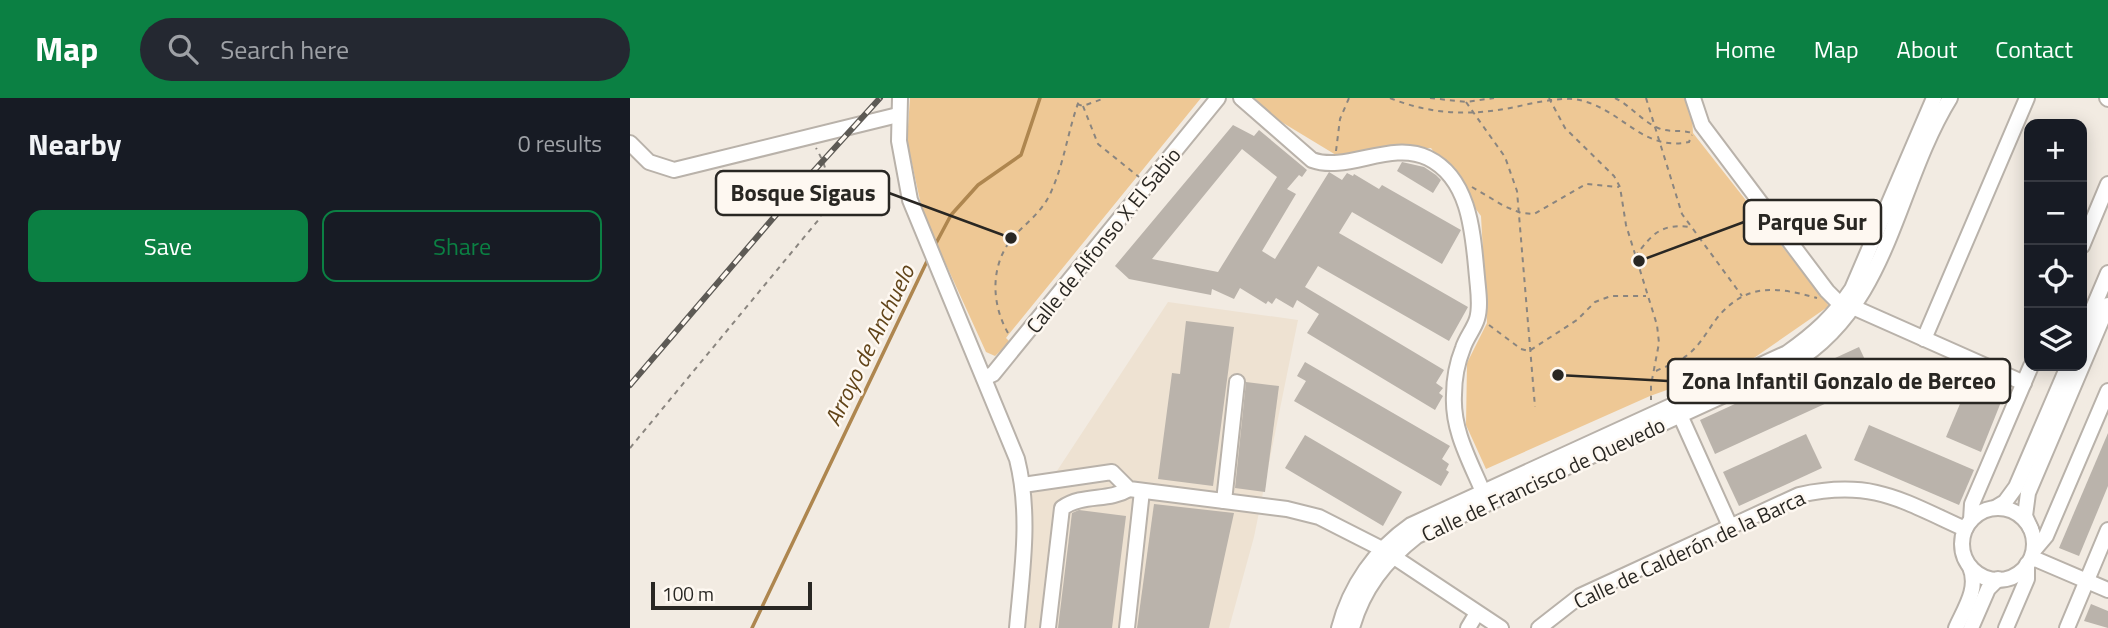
<!DOCTYPE html>
<html lang="en">
<head>
<meta charset="utf-8">
<style>
  body { margin:0; font-family:"Titillium Web",sans-serif; background:#242831; color:#f1f3f6 }
  .controls { position:absolute; right:21px; top:21px; display:grid; overflow:hidden; border-radius:14px; box-shadow:0 4px 18px #0003 }
  .controls button { width:63px; height:63px; display:grid; place-items:center; padding:0; border:0; border-bottom:2px solid #363941; background:#171b24; color:#f1f3f6; font:35px sans-serif }
  .scale { position:absolute; left:21px; bottom:18px; width:161px; box-sizing:border-box; padding-left:7px; border:4px solid #292723; border-top:0; font-size:19px; line-height:24px; white-space:nowrap; color:#292723; -webkit-text-stroke:5px #fef8f1; paint-order:stroke }
  .list { margin:0; padding:0; list-style:none }
  h2 { display:flex; justify-content:space-between; align-items:center; height:91px; margin:0; padding:0 28px; font-size:30px }
  h2 small { font-size:23px; font-weight:400; color:#9ea1a6 }
  .actions { display:flex; gap:14px; padding:21px 28px }
  .actions a { flex:1; padding:16px 0; border:2px solid #0b8043; border-radius:14px; text-align:center; font-size:24px; color:#0b8043 }
  .actions .main { background:#0b8043; color:#fff }
  .icon { flex:none; width:38px; height:38px; fill:none; stroke:currentColor; stroke-width:2; stroke-linecap:round; stroke-linejoin:round }
  .map { position:relative; flex:none; width:1478px; height:530px; overflow:hidden }
  header { display:flex; align-items:center; gap:42px; box-sizing:border-box; height:98px; padding:0 35px; background:#0b8043; color:#fff }
  header strong { font-size:33px }
  nav { display:flex; gap:38px; margin-inline-start:auto; font-size:24px }
  .search { width:490px; height:63px; background:#242831; display:flex; align-items:center; gap:18px; box-sizing:border-box; padding:0 24px; border-radius:38px; color:#9ea1a6; font-size:26px }
  main { display:flex }
  aside { flex:1; background:#171b24 }
  .map>svg:first-child { display:block }
  .built { fill:#eee2d2 }
  .green { fill:#eec895 }
  .lines { fill:none; stroke-linecap:round; stroke-linejoin:round }
  .stream { stroke:#ae864f; stroke-width:3.5 }
  .building { fill:#bab3ab; fill-rule:evenodd }
  .minor-casing { stroke:#b9b2aa; stroke-width:18 }
  .path { stroke:#8a857f; stroke-width:2; stroke-dasharray:5 5; stroke-linecap:butt }
  .minor { stroke:#fff; stroke-width:14 }
  .rail-casing { stroke:#5d5a55; stroke-width:6 }
  .rail { stroke:#fef8f1; stroke-width:3.5; stroke-dasharray:10; stroke-linecap:butt }
  .labels { text-anchor:middle; dominant-baseline:central; stroke-width:5; stroke-linejoin:round; paint-order:stroke }
  .street-label { font-size:21px; fill:#292723; stroke:#fef8f1 }
  .water-label { font-size:23px; font-style:italic; fill:#62451a; stroke:#fef8f1 }
  .leader { fill:none; stroke:#292723; stroke-width:2.5 }
  .callout-dot { fill:#292723; stroke:#fef8f1; stroke-width:2.5 }
  .callout { fill:#fef8f1; stroke:#292723; stroke-width:2.5 }
  .callout-label { font-size:23px; text-anchor:middle; font-weight:bold; fill:#292723 }
</style>
</head>
<body>
<header>
<strong>Map</strong>
<div class="search"><svg class="icon" aria-label="search" viewBox="0 0 24 24"><circle cx="10" cy="10" r="6"/><path d="M15 15l6 6"/></svg>Search here</div>
<nav><a>Home</a><a>Map</a><a>About</a><a>Contact</a></nav>
</header>
<main>
<aside>
<h2>Nearby<small>0 results</small></h2>
<ul class="list">
</ul>
<div class="actions"><a class="main">Save</a><a>Share</a></div>
</aside>
<div class="map">
<svg width="1478" height="530" viewBox="0 0 1478 530">
  <rect width="100%" height="100%" fill="#f2ebe2"/>
  <!-- built -->
  <polygon class="built" points="538,204 668,222 624,439 599,530 387,530 393,387 421,382"/>
  <!-- green -->
  <g class="green">
    <polygon points="280,0 571,0 379,236 376,240 380,244 365,258 356,254 293,116 277,43"/>
    <polygon points="612,0 1061,0 1063,35 1199,208 1121,262 1020,298 856,371 836,327 837,265 857,225 851,118 801,50 706,57"/>
  </g>
  <g class="lines">
    <!-- stream -->
    <g class="stream">
      <polyline points="304,149 321,117 348,87 391,57 410,0"/>
      <polyline points="122,530 299,159"/>
    </g>
  </g>
  <!-- building -->
  <g class="building">
    <path d="M 603,27 L 624,38 L 629,32 L 677,72 L 672,79 L 669,77 L 657,91 L 666,96 L 632,153 L 645,161 L 699,74 L 712,82 L 717,75 L 723,78 L 724,76 L 749,91 L 752,87 L 831,132 L 812,166 L 722,114 L 709,135 L 838,209 L 819,243 L 688,168 L 675,189 L 814,272 L 806,285 L 813,290 L 809,295 L 813,298 L 805,312 L 677,235 L 689,216 L 667,202 L 663,210 L 646,200 L 642,206 L 638,203 L 636,206 L 610,190 L 604,201 L 582,191 L 581,197 L 499,181 L 485,168 ZM 612,51 L 647,79 L 588,174 L 522,161 Z"/>
    <polygon points="772,64 794,69 806,77 811,82 803,95 767,73"/>
    <polygon points="556,223 604,229 583,388 528,381 542,275 550,276"/>
    <polygon points="1229,249 1245,283 1085,356 1070,322"/>
    <polygon points="675,264 820,348 812,361 819,366 816,372 819,374 811,388 664,303 676,283 667,278"/>
    <polygon points="1343,275 1377,289 1351,354 1316,339"/>
    <polygon points="616,284 649,288 635,394 605,390"/>
    <polygon points="1239,327 1344,372 1329,407 1224,362"/>
    <polygon points="1478,335 1478,388 1449,458 1429,450"/>
    <polygon points="1176,336 1192,370 1109,408 1093,374"/>
    <polygon points="675,337 772,394 753,428 655,370"/>
    <polygon points="524,406 604,415 579,530 507,530"/>
    <polygon points="449,412 496,418 482,530 428,530 442,415"/>
    <polygon points="1461,506 1478,513 1478,530 1454,523"/>
  </g>
  <g class="lines">
    <!-- minor casing -->
    <g class="minor-casing">
      <g id="minor">
        <path d="M 270,0 L 269,43 L 280,102 L 387,361 C 401,417 392,473 387,530"/>
        <path d="M 611,0 L 682,62 C 717,75 761,42 798,60 C 841,81 843,138 847,179 C 848,192 851,208 847,221 C 844,231 836,240 833,250 C 827,265 824,282 824,297 C 822,332 840,363 853,394"/>
        <polyline points="1063,0 1072,27 1197,193 1211,207"/>
        <polyline points="1477,0 1478,1"/>
        <polyline points="0,45 19,64 44,72 268,17"/>
        <polyline points="1452,148 1478,86"/>
        <polyline points="1225,210 1394,285"/>
        <polyline points="1452,236 1478,175"/>
        <polyline points="1294,241 1397,0"/>
        <polyline points="354,280 363,276 588,0"/>
        <polyline points="1050,317 1100,428"/>
        <polyline points="393,387 482,374 499,391 657,411 689,419 752,451 871,530"/>
        <polyline points="594,403 607,284"/>
        <polyline points="1365,410 1375,404 1386,389 1438,268"/>
        <circle cx="1368" cy="446" r="36"/>
        <polyline points="1341,422 1342,406 1401,268"/>
        <polyline points="1401,431 1395,418 1398,395 1478,207"/>
        <polyline points="1405,451 1416,438 1478,293"/>
        <polyline points="1403,460 1478,492"/>
        <path d="M 418,530 L 432,410 C 454,395 478,404 499,391"/>
        <polyline points="497,530 512,393"/>
        <path d="M 709,530 C 720,488 745,452 781,427 L 1157,255 C 1184,236 1204,218 1222,191 L 1304,0"/>
        <path d="M 722,530 C 733,491 755,463 787,438 L 1162,266 C 1260,208 1265,89 1320,0"/>
        <polyline points="838,530 847,515"/>
        <path d="M 909,530 L 950,498 L 1169,397 C 1242,381 1271,402 1335,431"/>
        <path d="M 1326,530 C 1335,510 1349,490 1340,469"/>
        <polyline points="1341,530 1358,491 1368,481"/>
        <polyline points="1376,530 1397,481 1397,466"/>
        <polyline points="1437,530 1478,432"/>
      </g>
    </g>
    <!-- path -->
    <g class="path">
      <path d="M 760,0 C 802,17 841,18 885,9 C 903,5 925,0 944,1 C 991,8 1010,54 1059,44 L 1062,37"/>
      <polyline points="800,0 836,4 864,0"/>
      <polyline points="919,0 935,30 984,78 990,89 996,127 1027,227 1029,245 1021,287 1021,302"/>
      <path d="M 985,0 C 1001,8 1012,23 1028,30 C 1040,35 1050,31 1062,35"/>
      <polyline points="1016,0 1052,116 1112,198"/>
      <polyline points="836,4 875,59 887,93 905,309"/>
      <polyline points="447,6 453,8 475,0"/>
      <polyline points="453,8 468,46 509,79"/>
      <polyline points="706,53 710,21 719,0"/>
      <polyline points="842,89 874,108 891,115 904,116 956,86 989,89"/>
      <path d="M 1005,159 C 1021,137 1031,125 1059,129"/>
      <polyline points="859,227 891,251 899,253 947,222 965,204 981,198 1016,198"/>
      <path d="M 378,235 C 360,204 360,162 387,135 C 401,121 413,112 421,94 C 435,63 438,31 450,0"/>
      <path d="M 1026,273 C 1036,268 1048,265 1056,258 C 1070,248 1077,233 1087,220 C 1117,184 1147,189 1187,200"/>
      <path d="M 0,350 L 190,120 C 199,90 202,78 186,50"/>
    </g>
    <!-- minor -->
    <use href="#minor" class="minor"/>
    <!-- rail casing -->
    <g class="rail-casing">
      <polyline id="rail" points="0,287 181,76 250,0"/>
    </g>
    <!-- rail -->
    <use href="#rail" class="rail"/>
  </g>
  <g class="labels">
    <!-- street labels -->
    <g class="street-label">
      <text transform="translate(473 142) rotate(-51)">Calle de Alfonso X El Sabio</text>
      <text transform="translate(913 381) rotate(-25)">Calle de Francisco de Quevedo</text>
      <text transform="translate(1059 451) rotate(-25)">Calle de Calderón de la Barca</text>
    </g>
    <!-- water labels -->
    <g class="water-label">
      <text transform="translate(239 247) rotate(-64)">Arroyo de Anchuelo</text>
    </g>
  </g>
  <!-- callouts -->
  <path class="leader" d="M381 140L259 95M1009 163L1114 124M928 277L1038 283"/>
  <g class="callout-dot">
    <circle cx="381" cy="140" r="7"/>
    <circle cx="1009" cy="163" r="7"/>
    <circle cx="928" cy="277" r="7"/>
  </g>
  <g class="callout">
    <rect x="86" y="73" width="173" height="44" rx="7"/>
    <rect x="1114" y="102" width="137" height="44" rx="7"/>
    <rect x="1038" y="261" width="342" height="44" rx="7"/>
  </g>
  <g class="callout-label">
    <text x="173" y="103">Bosque Sigaus</text>
    <text x="1182" y="132">Parque Sur</text>
    <text x="1209" y="291">Zona Infantil Gonzalo de Berceo</text>
  </g>
</svg>
<div class="controls">
<button>+</button>
<button>−</button>
<button><svg class="icon" aria-label="locate" viewBox="0 0 24 24"><circle cx="12" cy="12" r="6"/><path d="M12 2v4M12 18v4M2 12h4M18 12h4"/></svg></button>
<button><svg class="icon" aria-label="layers" viewBox="0 0 24 24"><path d="M12 4l9 5-9 5-9-5zM3 14l9 5 9-5"/></svg></button>
</div>
<div class="scale">100 m</div>
</div>
</main>
</body>
</html>
